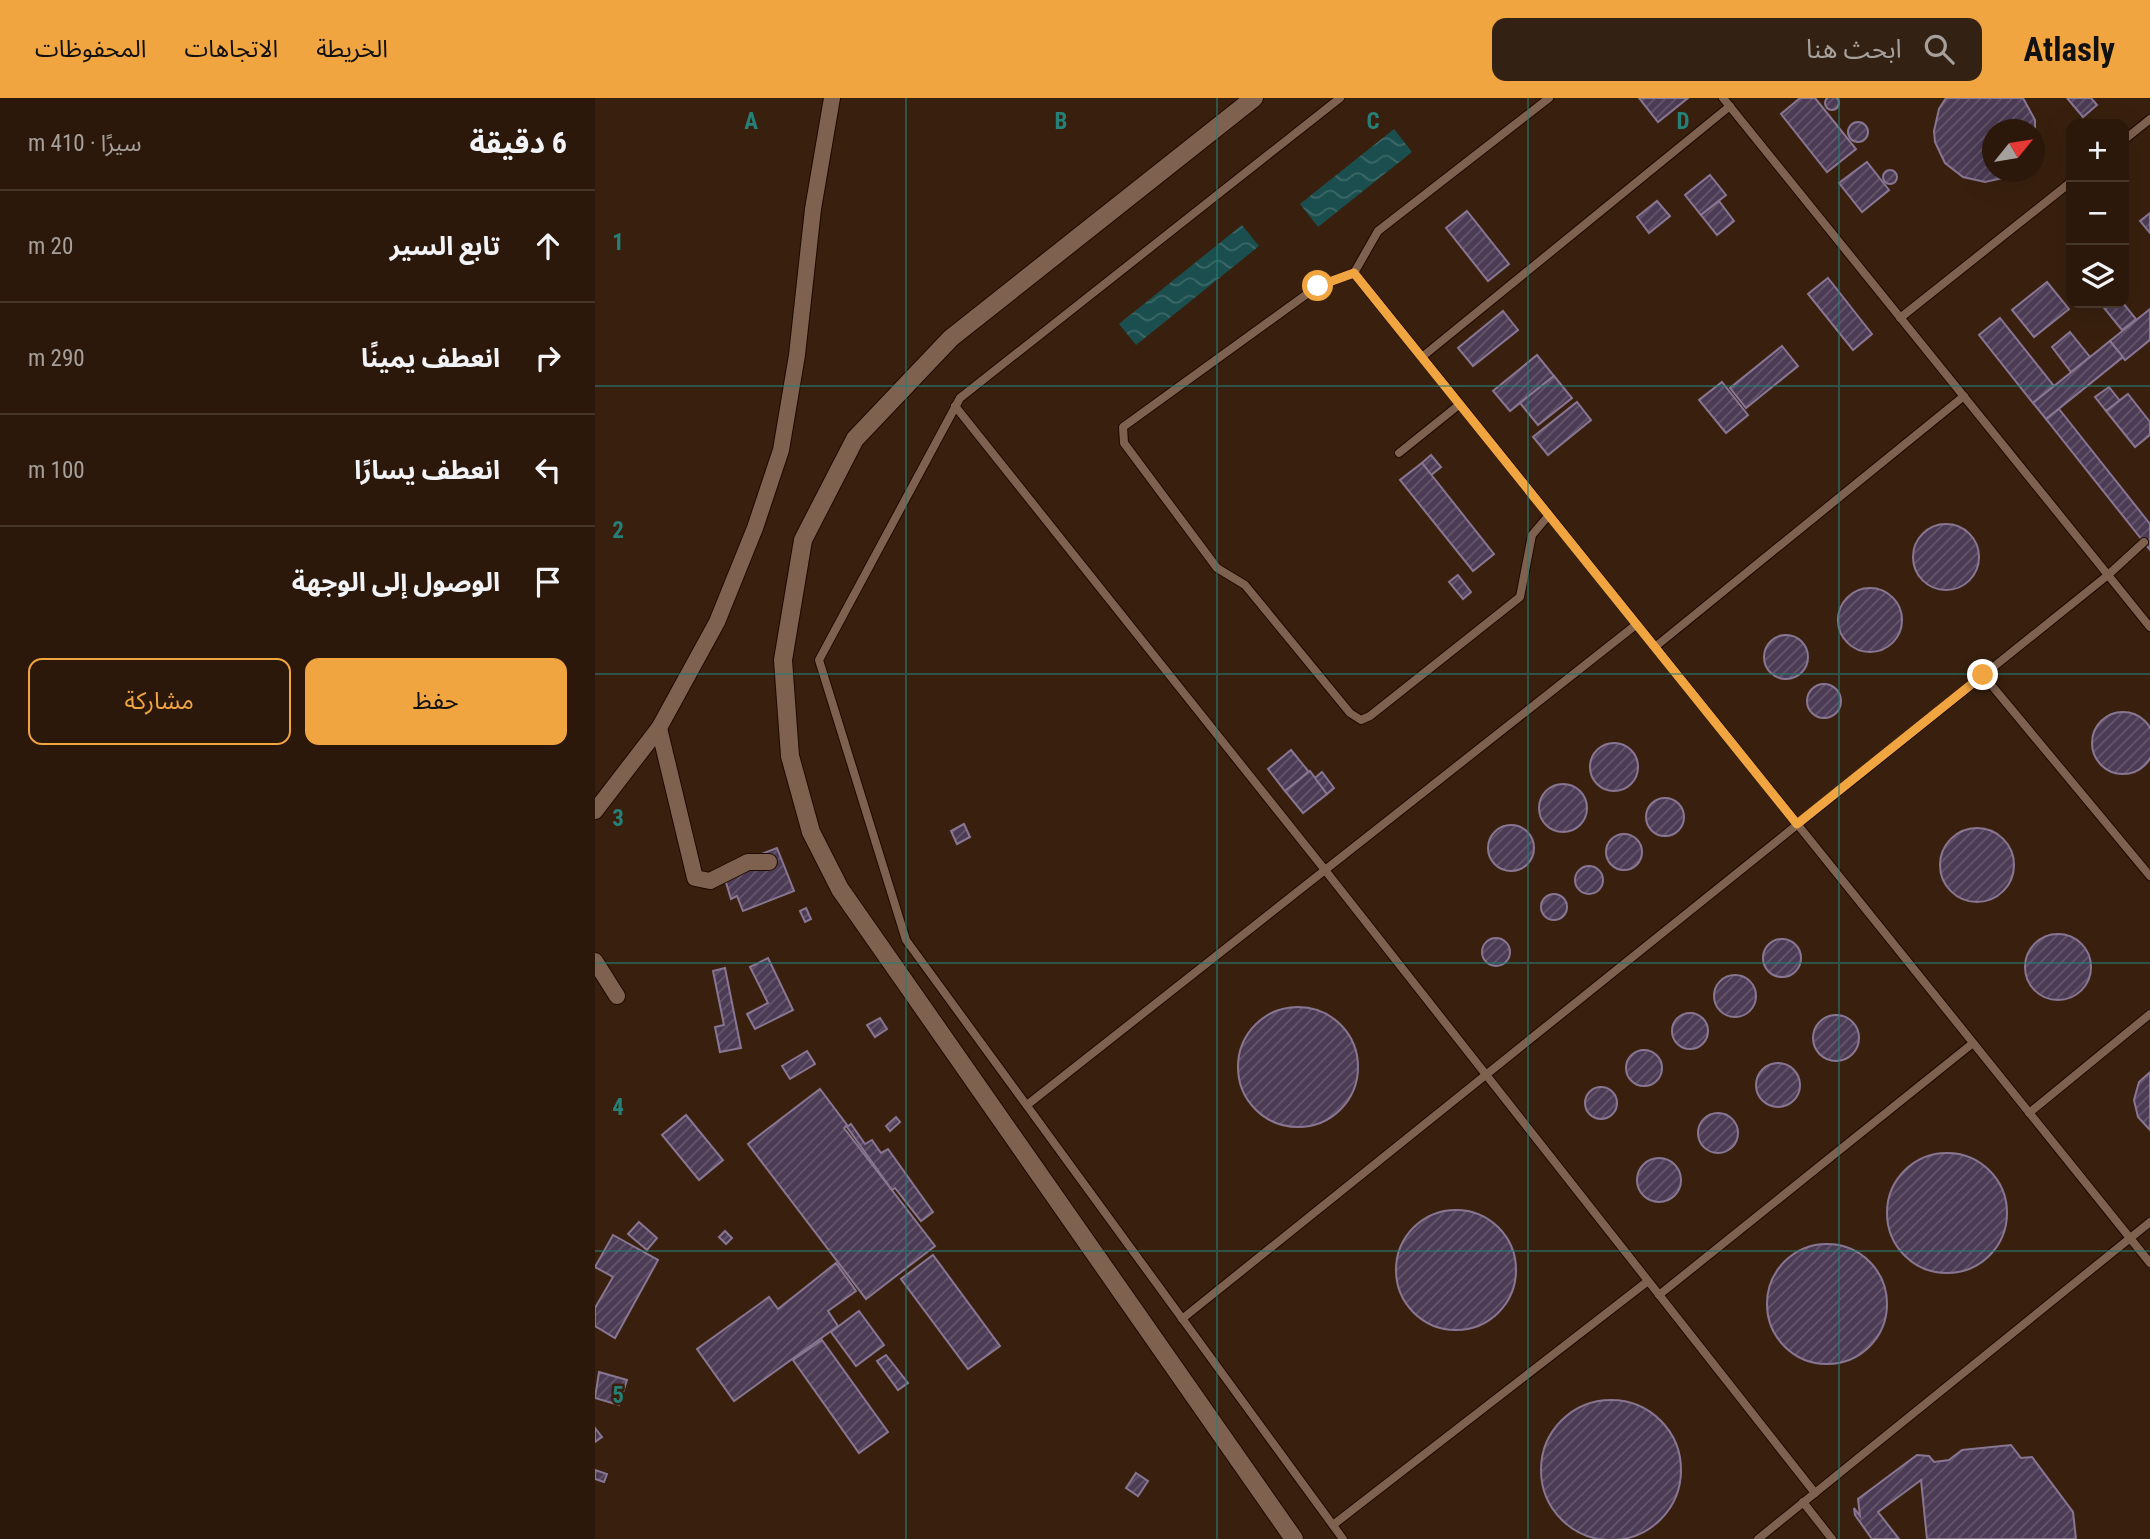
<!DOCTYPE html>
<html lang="ar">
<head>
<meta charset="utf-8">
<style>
  body { margin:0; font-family:"Roboto Condensed","Noto Sans Arabic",sans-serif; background:#332113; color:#f1f3f6; direction:rtl }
  .controls { position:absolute; right:21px; top:21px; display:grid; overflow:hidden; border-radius:14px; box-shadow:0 7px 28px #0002 }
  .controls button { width:63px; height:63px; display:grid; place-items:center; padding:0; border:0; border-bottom:2px solid #47372b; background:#2b180a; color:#f1f3f6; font:35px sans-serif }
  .compass { position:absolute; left:1387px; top:21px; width:63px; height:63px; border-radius:50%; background:#2b180a; box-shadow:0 7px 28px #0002; rotate:60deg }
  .stop { position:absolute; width:21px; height:21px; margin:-16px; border:5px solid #f1a540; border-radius:50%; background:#fff }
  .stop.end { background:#f1a540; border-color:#fff; box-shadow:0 2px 7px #0008 }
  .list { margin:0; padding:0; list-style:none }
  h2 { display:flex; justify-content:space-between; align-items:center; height:91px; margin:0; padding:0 28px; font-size:30px }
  h2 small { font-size:23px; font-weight:400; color:#a6a09c }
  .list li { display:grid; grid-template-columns:46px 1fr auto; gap:21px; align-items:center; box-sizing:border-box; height:112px; padding:0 28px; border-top:2px solid #47372b }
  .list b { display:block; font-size:26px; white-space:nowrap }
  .list em { font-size:23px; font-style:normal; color:#a6a09c }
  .actions { display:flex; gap:14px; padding:21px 28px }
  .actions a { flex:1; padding:16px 0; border:2px solid #f1a540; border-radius:14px; text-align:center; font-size:24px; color:#f1a540 }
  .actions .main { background:#f1a540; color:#111 }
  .icon { flex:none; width:38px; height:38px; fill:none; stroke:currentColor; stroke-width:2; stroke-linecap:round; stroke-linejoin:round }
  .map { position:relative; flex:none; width:1555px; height:1441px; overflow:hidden; direction:ltr }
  header { display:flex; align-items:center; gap:42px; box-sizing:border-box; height:98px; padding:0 35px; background:#f1a540; color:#111 }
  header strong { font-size:33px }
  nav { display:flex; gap:38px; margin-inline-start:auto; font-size:24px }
  .search { width:490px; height:63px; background:#332113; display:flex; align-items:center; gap:18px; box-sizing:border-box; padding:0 24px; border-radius:14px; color:#a6a09c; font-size:26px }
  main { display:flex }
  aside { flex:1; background:#2b180a }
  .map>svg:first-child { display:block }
  .water { fill:url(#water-waves) }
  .building { fill:url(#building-hatch); stroke:#887692; stroke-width:2 }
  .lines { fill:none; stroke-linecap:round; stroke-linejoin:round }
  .service-casing { stroke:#1f0800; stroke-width:10 }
  .minor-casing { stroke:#1f0800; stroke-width:18 }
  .tertiary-casing { stroke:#1f0800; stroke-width:20 }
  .service { stroke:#7e614e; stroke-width:8 }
  .minor { stroke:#7e614e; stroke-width:16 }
  .tertiary { stroke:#7e614e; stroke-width:18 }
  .route { stroke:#f1a540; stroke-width:9 }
  .grid { fill:none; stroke:#258077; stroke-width:2; stroke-opacity:0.55 }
  .grid-label { font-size:23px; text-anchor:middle; font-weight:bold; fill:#258077; stroke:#39200e; stroke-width:5; stroke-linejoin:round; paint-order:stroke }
</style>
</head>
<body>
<header>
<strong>Atlasly</strong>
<div class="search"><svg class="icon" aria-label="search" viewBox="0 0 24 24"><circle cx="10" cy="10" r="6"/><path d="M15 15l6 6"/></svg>ابحث هنا</div>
<nav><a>الخريطة</a><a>الاتجاهات</a><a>المحفوظات</a></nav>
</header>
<main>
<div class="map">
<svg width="1555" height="1441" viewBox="0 0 1555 1441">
  <defs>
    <pattern id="water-waves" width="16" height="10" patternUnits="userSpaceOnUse" patternTransform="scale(1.75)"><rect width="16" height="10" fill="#1b4f4f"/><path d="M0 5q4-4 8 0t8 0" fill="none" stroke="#3c6867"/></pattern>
    <pattern id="building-hatch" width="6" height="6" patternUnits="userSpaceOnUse" patternTransform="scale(1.75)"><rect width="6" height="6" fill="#4c3b55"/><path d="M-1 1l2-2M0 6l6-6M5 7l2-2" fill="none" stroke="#66576c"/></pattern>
  </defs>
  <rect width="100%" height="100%" fill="#39200e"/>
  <!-- water -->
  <g class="water">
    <polygon points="799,31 817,54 723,129 705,106"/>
    <polygon points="647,127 664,148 541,247 524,226"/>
  </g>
  <!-- building -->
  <g class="building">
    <circle cx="1237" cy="5" r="7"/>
    <polygon points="1044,0 1093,0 1063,24"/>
    <polygon points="1205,0 1220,0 1261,51 1232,74 1186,16"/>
    <polygon points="1428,0 1440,22 1440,45 1440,32 1398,32 1398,74 1421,74 1412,79 1390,84 1368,79 1350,65 1340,44 1339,33 1344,11 1351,0"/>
    <polygon points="1472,0 1496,0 1502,7 1488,19"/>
    <circle cx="1263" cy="34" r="10"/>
    <polygon points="1272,64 1294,92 1267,114 1244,85"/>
    <circle cx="1295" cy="79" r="7"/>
    <polygon points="1115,77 1131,97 1106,117 1090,97"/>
    <polygon points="1062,103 1075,118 1054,135 1042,119"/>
    <polygon points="1124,103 1139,123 1122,137 1106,117"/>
    <polygon points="872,113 914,166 893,183 851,130"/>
    <polygon points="1555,115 1555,135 1545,123"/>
    <polygon points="1233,180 1277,236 1258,252 1213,196"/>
    <polygon points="1452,184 1474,211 1439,239 1417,212"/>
    <polygon points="1505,205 1528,205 1541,221 1527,232"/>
    <polygon points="1555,211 1555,242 1530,262 1515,243"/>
    <polygon points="908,213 923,232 878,268 863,250"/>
    <polygon points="1405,220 1459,288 1438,305 1384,237"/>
    <polygon points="1475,234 1495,259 1476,274 1457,249"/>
    <polygon points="1515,243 1528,259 1451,321 1438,305"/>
    <polygon points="1187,248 1203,268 1151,310 1135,290"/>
    <polygon points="942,257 959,278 915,313 898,293"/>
    <polygon points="959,278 977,300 943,327 925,305"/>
    <polygon points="1127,284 1153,317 1131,335 1104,302"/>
    <polygon points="1514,289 1525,303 1511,313 1500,299"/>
    <polygon points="1533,296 1555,324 1555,337 1540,349 1511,313"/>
    <polygon points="982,304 996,322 953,357 938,339"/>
    <polygon points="1464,311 1555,426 1555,452 1451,321"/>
    <polygon points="836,357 846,369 836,377 827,365"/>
    <polygon points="827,365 899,456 878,473 805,382"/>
    <circle cx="1351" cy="459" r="33"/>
    <polygon points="863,477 876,494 868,501 854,484"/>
    <circle cx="1275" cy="522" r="32"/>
    <circle cx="1191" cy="559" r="22"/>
    <circle cx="1229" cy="603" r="17"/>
    <circle cx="1528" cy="645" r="31"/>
    <circle cx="1019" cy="669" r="24"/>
    <polygon points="696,652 714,674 690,693 673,671"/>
    <polygon points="715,673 732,696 708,715 690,693"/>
    <polygon points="727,674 739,690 732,696 720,680"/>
    <circle cx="968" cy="710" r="24"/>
    <circle cx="1070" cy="719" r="19"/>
    <polygon points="369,726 375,739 362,746 356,733"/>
    <circle cx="916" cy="750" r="23"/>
    <circle cx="1382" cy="767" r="37"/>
    <circle cx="1029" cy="754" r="18"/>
    <polygon points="182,750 199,793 148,813 142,798 136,801 127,771"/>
    <circle cx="994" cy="782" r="14"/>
    <circle cx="959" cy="809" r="13"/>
    <polygon points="211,810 216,821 210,824 205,813"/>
    <circle cx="1463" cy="869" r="33"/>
    <circle cx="901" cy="854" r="14"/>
    <circle cx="1187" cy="860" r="19"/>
    <polygon points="173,860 198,912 160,931 152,916 173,905 155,869"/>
    <polygon points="130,870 146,950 125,954 120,929 129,927 118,873"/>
    <circle cx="1140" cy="898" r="21"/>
    <circle cx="703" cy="969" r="60"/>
    <circle cx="1095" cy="933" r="18"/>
    <circle cx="1241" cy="940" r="23"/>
    <polygon points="285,920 292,931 280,939 272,927"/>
    <circle cx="1049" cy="970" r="18"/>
    <polygon points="212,953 220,966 195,981 187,968"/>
    <circle cx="1183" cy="987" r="22"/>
    <polygon points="1555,974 1555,1032 1543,1019 1539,1002 1544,984"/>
    <circle cx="1006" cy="1005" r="16"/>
    <polygon points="225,991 252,1027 249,1030 340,1148 271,1201 153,1046"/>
    <circle cx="1123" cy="1035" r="20"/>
    <polygon points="91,1017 128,1062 104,1082 67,1037"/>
    <polygon points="301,1019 305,1024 295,1033 291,1028"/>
    <polygon points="256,1026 270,1046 277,1042 286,1055 293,1051 338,1114 326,1123 300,1090 297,1092 252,1029"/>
    <circle cx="1352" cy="1115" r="60"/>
    <circle cx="1064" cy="1082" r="22"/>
    <circle cx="861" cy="1172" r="60"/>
    <polygon points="44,1124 62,1140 52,1152 33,1136"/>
    <polygon points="130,1133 137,1140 131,1146 124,1139"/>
    <polygon points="18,1137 63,1162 20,1240 0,1228 0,1210 18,1179 0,1169"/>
    <circle cx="1232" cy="1206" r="60"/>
    <polygon points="338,1157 405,1248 373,1271 306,1181"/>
    <polygon points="241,1165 261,1193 233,1213 243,1228 139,1303 102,1251 174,1199 183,1211"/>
    <polygon points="264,1213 289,1247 261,1268 236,1234"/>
    <polygon points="227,1242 293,1334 264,1355 198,1262"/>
    <polygon points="291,1257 313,1285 303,1292 282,1263"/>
    <polygon points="4,1274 32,1282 24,1307 0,1300"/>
    <circle cx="1016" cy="1372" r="70"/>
    <polygon points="0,1330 7,1339 0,1344"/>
    <polygon points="1416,1347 1426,1360 1437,1359 1478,1414 1481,1441 1332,1441 1326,1382 1283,1414 1304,1441 1277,1441 1260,1417 1259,1410 1265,1418 1263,1401 1322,1357 1334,1358 1339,1364 1354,1362 1367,1352"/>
    <polygon points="0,1372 12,1376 9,1384 0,1381"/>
    <polygon points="541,1375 553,1383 543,1398 531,1390"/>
  </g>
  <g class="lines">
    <!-- service casing -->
    <g class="service-casing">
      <g id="service">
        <polyline points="745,0 365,300 224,562 311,842 748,1441"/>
        <polyline points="1128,0 1555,529"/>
        <polyline points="1529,42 1555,21"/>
        <polyline points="759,175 783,133 954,0"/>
        <polyline points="1305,220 1476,84"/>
        <polyline points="827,259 1135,8"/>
        <polyline points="360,308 730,772 1220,1395"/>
        <polyline points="804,355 865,306"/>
        <polyline points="954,417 937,437 925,499 775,618 766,622 755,615 650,487 622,470 529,345 528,329 723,188 759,175 827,259 1555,1165"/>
        <polyline points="1060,549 1369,298"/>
        <polyline points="1388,577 1555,778"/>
        <polyline points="432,1007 1042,526"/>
        <polyline points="1434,1015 1555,916"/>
        <polyline points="1064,1197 1378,945"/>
        <polyline points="587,1221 1513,477 1549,444"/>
        <polyline points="1208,1404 1237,1441"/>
        <polyline points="738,1427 1053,1183"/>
        <polyline points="1163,1441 1555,1124"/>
      </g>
    </g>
    <!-- minor casing -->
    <g class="minor-casing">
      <g id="minor">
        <polyline points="64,630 100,780 115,783 153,764 174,764"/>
        <polyline points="0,713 64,630 122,524 160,430 186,352 202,257 218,111 237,0"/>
        <polyline points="0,863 22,898"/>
      </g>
    </g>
    <!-- tertiary casing -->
    <g class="tertiary-casing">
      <polyline id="tertiary" points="659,0 356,240 260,341 208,442 188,562 195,658 216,734 245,791 699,1441"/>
    </g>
    <!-- service -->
    <use href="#service" class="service"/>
    <!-- minor -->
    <use href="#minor" class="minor"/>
    <!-- tertiary -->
    <use href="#tertiary" class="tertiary"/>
  </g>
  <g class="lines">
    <!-- route -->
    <polyline class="route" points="723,188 759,175 1202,726 1388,577"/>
  </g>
  <!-- grid -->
  <path class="grid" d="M 311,0 L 311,1441M 622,0 L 622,1441M 933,0 L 933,1441M 1244,0 L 1244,1441M 0,288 L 1555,288M 0,576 L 1555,576M 0,865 L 1555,865M 0,1153 L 1555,1153"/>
  <g class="grid-label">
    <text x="156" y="31">A</text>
    <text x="466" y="31">B</text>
    <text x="778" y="31">C</text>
    <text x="1088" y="31">D</text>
    <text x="23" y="152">1</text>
    <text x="23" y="440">2</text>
    <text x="23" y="728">3</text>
    <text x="23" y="1017">4</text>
    <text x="23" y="1305">5</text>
  </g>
</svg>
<div class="controls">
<button>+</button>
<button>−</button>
<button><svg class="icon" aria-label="layers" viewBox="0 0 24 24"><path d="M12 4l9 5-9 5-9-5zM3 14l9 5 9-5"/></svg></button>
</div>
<svg class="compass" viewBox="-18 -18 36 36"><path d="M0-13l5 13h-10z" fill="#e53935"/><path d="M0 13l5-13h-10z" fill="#a6a09c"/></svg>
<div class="stop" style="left:723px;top:188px"></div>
<div class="stop end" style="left:1388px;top:577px"></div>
</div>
<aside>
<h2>6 دقيقة<small>سيرًا · 410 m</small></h2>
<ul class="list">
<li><svg class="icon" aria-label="ahead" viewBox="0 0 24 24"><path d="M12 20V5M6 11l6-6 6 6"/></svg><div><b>تابع السير</b></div><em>20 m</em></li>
<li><svg class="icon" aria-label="right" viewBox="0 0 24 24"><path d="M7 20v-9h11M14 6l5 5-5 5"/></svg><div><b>انعطف يمينًا</b></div><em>290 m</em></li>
<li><svg class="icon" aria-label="left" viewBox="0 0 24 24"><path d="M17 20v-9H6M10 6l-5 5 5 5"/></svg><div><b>انعطف يسارًا</b></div><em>100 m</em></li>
<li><svg class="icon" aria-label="arrive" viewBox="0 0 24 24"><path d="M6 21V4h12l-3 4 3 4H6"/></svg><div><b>الوصول إلى الوجهة</b></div></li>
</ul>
<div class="actions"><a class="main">حفظ</a><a>مشاركة</a></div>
</aside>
</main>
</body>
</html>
